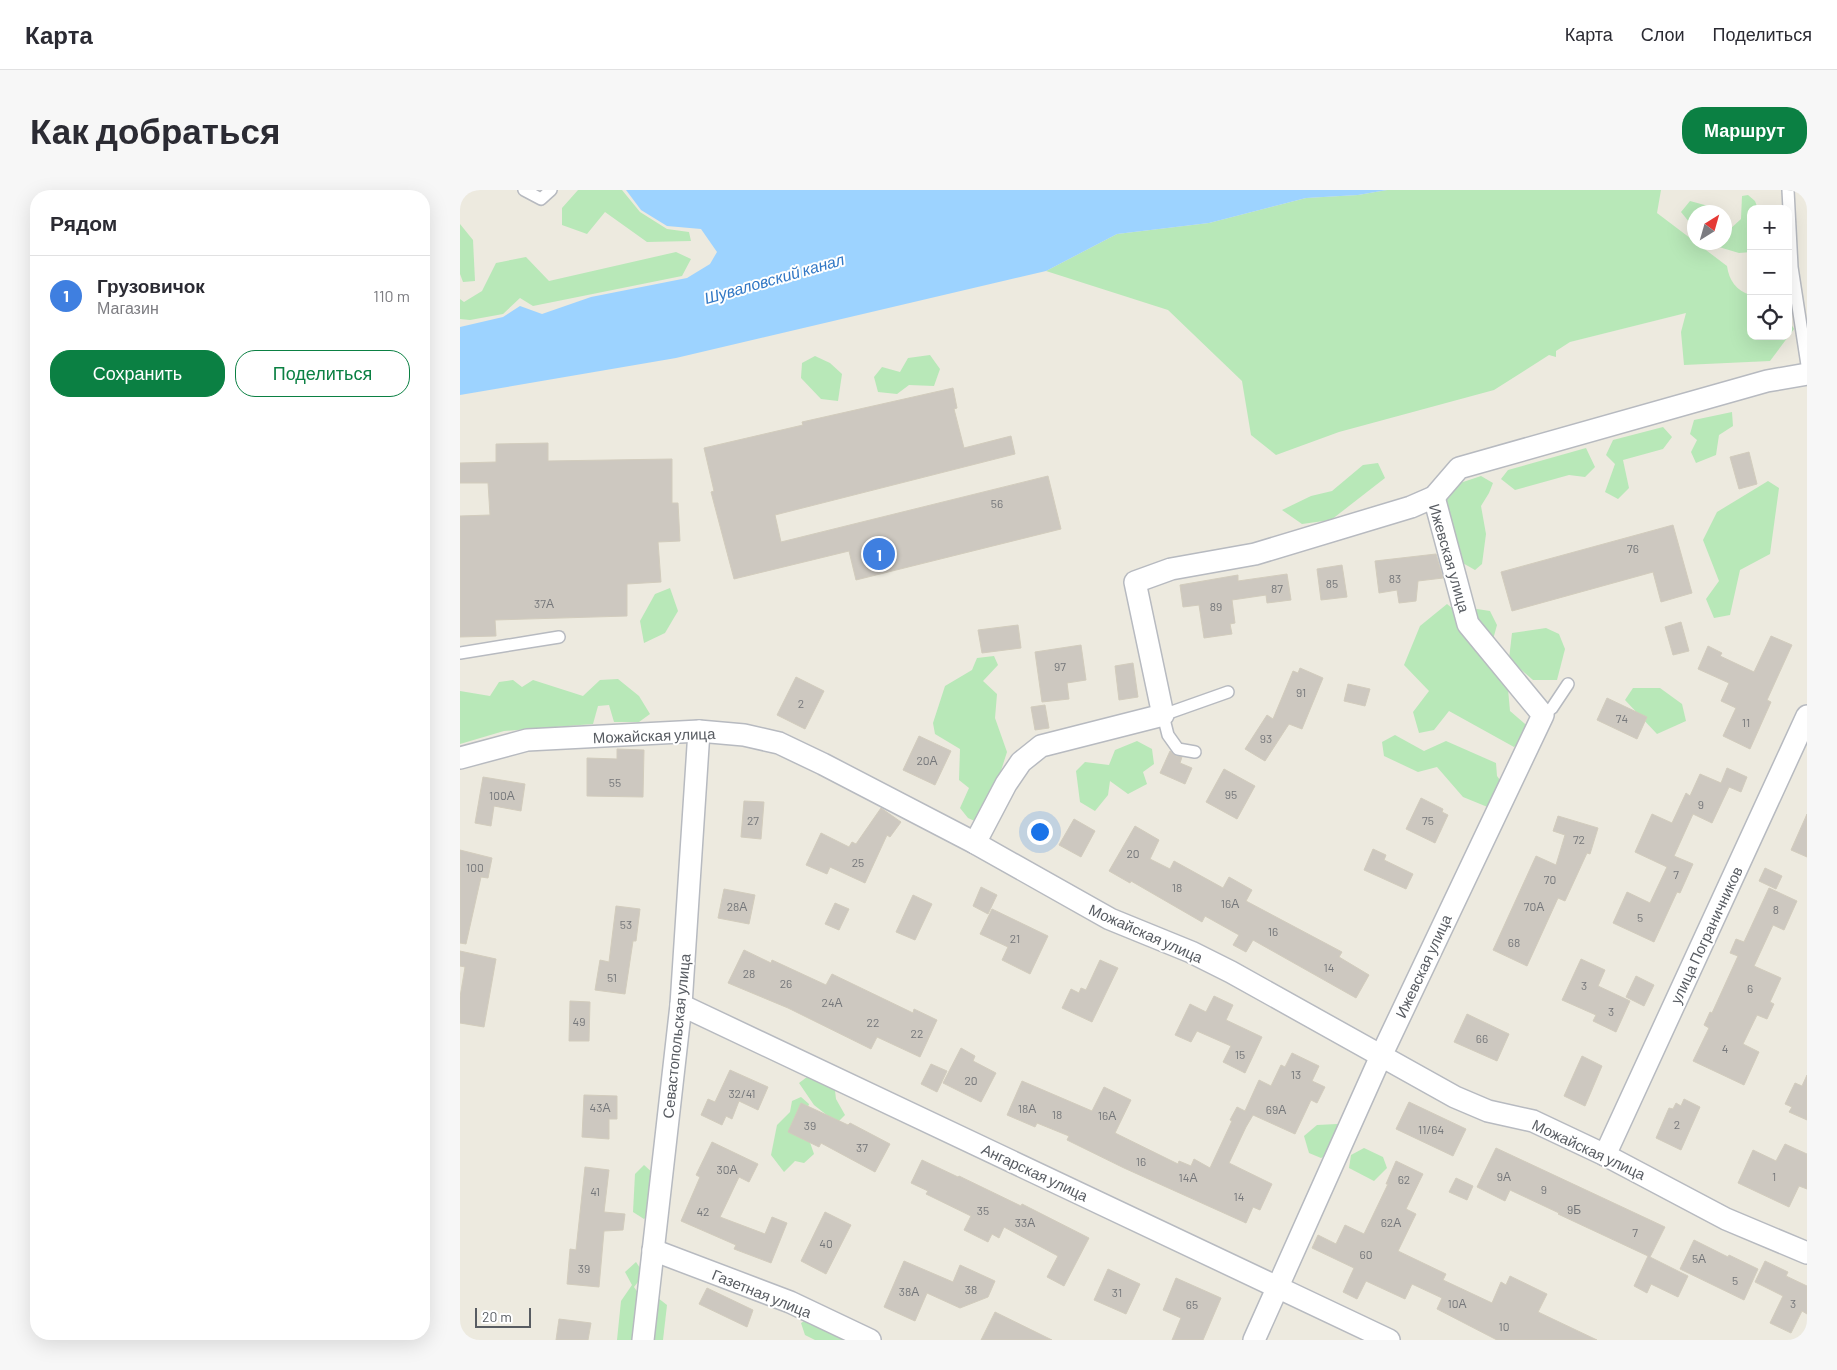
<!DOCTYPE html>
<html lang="ru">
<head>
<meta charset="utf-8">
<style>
  body { margin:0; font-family:Barlow,sans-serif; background:#f7f7f7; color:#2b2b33 }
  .controls { position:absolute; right:15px; top:15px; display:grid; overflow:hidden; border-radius:10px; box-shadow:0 5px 20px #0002 }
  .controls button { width:45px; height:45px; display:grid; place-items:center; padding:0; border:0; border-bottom:1px solid #e1e1e2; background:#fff; color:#2b2b33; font:25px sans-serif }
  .compass { position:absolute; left:1227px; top:15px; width:45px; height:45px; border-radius:50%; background:#fff; box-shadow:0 5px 20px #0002; rotate:37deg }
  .scale { position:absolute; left:15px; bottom:12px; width:56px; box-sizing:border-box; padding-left:5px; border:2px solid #585c62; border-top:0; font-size:14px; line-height:18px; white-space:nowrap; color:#585c62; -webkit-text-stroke:4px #fff; paint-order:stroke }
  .you { position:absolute; left:579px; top:641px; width:18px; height:18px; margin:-12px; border:4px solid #fff; border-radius:50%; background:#1a73e8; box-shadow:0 0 0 8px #1a73e833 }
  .badge { display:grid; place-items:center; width:32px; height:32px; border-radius:50%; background:#0b8043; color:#fff; font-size:16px; font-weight:700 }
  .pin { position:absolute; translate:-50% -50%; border:2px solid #fff; box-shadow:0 1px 5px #0006 }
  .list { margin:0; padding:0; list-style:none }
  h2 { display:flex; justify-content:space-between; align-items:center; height:65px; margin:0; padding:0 20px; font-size:21px }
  h2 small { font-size:16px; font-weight:400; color:#7c7c81 }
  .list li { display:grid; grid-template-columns:32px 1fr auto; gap:15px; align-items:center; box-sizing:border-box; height:80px; padding:0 20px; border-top:1px solid #e1e1e2 }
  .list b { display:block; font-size:19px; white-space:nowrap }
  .list p { margin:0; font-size:16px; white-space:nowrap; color:#7c7c81 }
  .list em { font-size:16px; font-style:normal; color:#7c7c81 }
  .actions { display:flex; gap:10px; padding:15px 20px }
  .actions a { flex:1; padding:11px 0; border:1px solid #0b8043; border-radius:20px; text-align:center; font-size:18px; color:#0b8043 }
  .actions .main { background:#0b8043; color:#fff }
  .icon { flex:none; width:28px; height:28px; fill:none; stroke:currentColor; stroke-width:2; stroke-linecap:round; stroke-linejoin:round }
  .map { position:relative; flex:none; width:1347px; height:1150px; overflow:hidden; border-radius:20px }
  header { display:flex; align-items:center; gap:30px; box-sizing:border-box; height:70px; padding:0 25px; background:#fff; border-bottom:1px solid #e1e1e2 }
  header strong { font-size:24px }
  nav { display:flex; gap:28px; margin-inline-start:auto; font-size:18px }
  .intro { display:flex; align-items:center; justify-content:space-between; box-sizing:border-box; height:120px; padding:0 30px }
  h1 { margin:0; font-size:35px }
  .button { padding:12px 22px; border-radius:20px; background:#0b8043; color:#fff; font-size:18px; font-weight:700 }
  main { display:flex; gap:30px; padding:0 30px }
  aside { flex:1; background:#fff; border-radius:20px; box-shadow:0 5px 20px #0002 }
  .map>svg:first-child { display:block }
  .green { fill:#b8e8b8 }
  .water { fill:#9dd3ff }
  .building { fill:#cdc8c0; stroke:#d2ccbd }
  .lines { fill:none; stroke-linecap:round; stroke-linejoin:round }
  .lane-casing { stroke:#b7bac0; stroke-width:14 }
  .street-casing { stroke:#b7bac0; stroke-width:24 }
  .lane { stroke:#fff; stroke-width:11 }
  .street { stroke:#fff; stroke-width:21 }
  .labels { text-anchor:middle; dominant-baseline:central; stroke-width:4; stroke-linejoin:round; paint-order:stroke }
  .number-label { font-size:12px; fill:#75777a }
  .street-label { font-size:15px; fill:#585c62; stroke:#fff }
  .water-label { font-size:16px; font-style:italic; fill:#3278c5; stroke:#fff }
</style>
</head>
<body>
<header>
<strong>Карта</strong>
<nav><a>Карта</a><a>Слои</a><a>Поделиться</a></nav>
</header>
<div class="intro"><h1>Как добраться</h1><a class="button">Маршрут</a></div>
<main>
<aside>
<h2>Рядом<small></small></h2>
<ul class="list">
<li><span class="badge" style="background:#3f7fe0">1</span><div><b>Грузовичок</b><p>Магазин</p></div><em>110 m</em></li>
</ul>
<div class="actions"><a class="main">Сохранить</a><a>Поделиться</a></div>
</aside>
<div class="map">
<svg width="1347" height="1150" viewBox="0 0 1347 1150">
  <rect width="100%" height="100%" fill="#edeadf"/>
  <!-- green -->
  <g class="green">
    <polygon points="118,0 162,0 180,22 207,39 229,42 231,51 187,52 145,22 127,44 102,35 102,18"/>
    <path d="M 927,0 L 1201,0 L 1197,23 L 1267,76 C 1269,90 1276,101 1291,105 L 1291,146 L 1328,146 L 1328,129 L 1334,139 L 1310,171 L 1224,175 L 1221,142 L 1226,123 L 1110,152 L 1096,161 L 1096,167 L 1089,165 L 1034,200 L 879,242 L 816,265 L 791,245 L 782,191 L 708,120 L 586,81 L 657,44 L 749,33 L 846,8 L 898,5 Z"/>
    <polygon points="1288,5 1295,11 1298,19 1291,19 1291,62 1279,63 1252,55 1251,53 1264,52 1265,34 1269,40 1281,29 1282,6"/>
    <polygon points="1230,11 1252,17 1256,22 1234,22 1234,38 1221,22"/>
    <polygon points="0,34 13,50 15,91 3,92 0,84"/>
    <polygon points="216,62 231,69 222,86 73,116 60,108 43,124 10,130 0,129 0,109 4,112 22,101 36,73 66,67 89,91"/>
    <polygon points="470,165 480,179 474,196 449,195 437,204 418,202 414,187 422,177 440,182 448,168"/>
    <polygon points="355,166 370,173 382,184 378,211 361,209 341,188 342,173"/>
    <polygon points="1272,222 1273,236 1259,245 1256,265 1236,273 1231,262 1237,250 1230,244 1234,230"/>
    <polygon points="1203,237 1212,247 1203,259 1163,270 1169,298 1158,309 1145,302 1155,274 1146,265 1153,250"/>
    <polygon points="1126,258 1135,277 1125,287 1109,285 1055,300 1041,289 1048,280"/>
    <polygon points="918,273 925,288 871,330 842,334 822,320 851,306 872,301 903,275"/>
    <polygon points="1021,286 1033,293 1029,303 1021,316 1026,344 1022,374 1015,380 1001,372 985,312 991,296"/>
    <polygon points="1308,291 1319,298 1310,364 1280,380 1270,425 1254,428 1246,409 1259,391 1243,350 1257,322"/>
    <polygon points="210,398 218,421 205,443 184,453 180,431 195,404"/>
    <polygon points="987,414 1003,427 1017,419 1030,421 1037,435 1029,464 1047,488 1050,521 1072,540 1054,557 989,521 974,540 959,543 953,522 969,501 944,475 960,436"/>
    <polygon points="1086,438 1099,444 1105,459 1097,490 1073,490 1049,469 1052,443"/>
    <polygon points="534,466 538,475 523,491 537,504 535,528 547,562 530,615 517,632 508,628 500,618 509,598 499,590 500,559 475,544 473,533 485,496 512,480 517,468"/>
    <polygon points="158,489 179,506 190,524 179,532 154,532 149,515 138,516 133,534 44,541 0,554 0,501 30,506 39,492 53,490 62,497 73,490 123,506 140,490"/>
    <polygon points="1173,498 1200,498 1222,514 1226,531 1197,544 1165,510"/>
    <polygon points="935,545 964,561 986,551 1036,573 1037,586 1045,597 1030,618 1003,607 977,577 958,582 924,566 922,552"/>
    <polygon points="677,551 692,559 694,574 683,582 687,594 668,604 650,591 648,605 635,621 620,612 616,581 625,572 649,575 655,560"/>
    <polygon points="351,884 374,892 376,909 385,925 377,933 354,915 339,893"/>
    <polygon points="341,907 349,914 343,932 354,964 344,973 335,971 324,982 311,965 317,935 330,922 332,911"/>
    <polygon points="877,934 891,942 886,956 861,968 849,963 844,946 857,935"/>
    <polygon points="904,958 923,967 927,978 914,991 889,978 891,965"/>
    <polygon points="184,975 194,984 192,1022 184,1029 173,1022 175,984"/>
    <polygon points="176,1072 184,1084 174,1097 181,1107 176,1150 157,1150 161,1111 172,1095 165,1082"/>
    <polygon points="198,1108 207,1115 203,1150 186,1150"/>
    <polygon points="351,1127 365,1132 370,1143 393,1145 399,1150 355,1150 345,1145 341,1133"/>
  </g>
  <!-- water -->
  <polygon class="water" points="166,0 927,0 898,5 846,8 749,33 657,44 586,81 216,168 0,205 0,137 43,127 60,116 82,124 131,107 227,88 250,74 257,62 241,39 207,36 181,20"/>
  <!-- building -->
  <g class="building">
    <polygon points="493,198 497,218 494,219 504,258 551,246 555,264 315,325 321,352 588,286 601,339 396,390 389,361 274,389 251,302 254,301 244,258 343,235 342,232"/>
    <polygon points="88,253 88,271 212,269 212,313 218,313 220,351 198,352 201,392 167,394 167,426 35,430 36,446 0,447 0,326 30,325 28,293 0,293 0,273 36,272 36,254"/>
    <polygon points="1289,262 1297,294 1279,299 1270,267"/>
    <polygon points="1213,335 1232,403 1201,412 1193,382 1052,421 1041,382"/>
    <polygon points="976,364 983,388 958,391 956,411 939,413 937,400 919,403 915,371"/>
    <polygon points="882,375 887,407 861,410 857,379"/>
    <polygon points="827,384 831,410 807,413 806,405 772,410 775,433 770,434 772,444 744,448 739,415 723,417 720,395 778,385 778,391"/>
    <polygon points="1221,432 1229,461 1213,465 1205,437"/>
    <polygon points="558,435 561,458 522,463 518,440"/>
    <polygon points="1311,446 1332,455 1307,510 1311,512 1290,559 1263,546 1276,518 1261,511 1269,493 1238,479 1248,456 1262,463 1260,466 1294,482"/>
    <polygon points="621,455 626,490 607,493 609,509 582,512 575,462"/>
    <polygon points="673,473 678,507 659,510 655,476"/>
    <polygon points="840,478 863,488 842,539 829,534 805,571 785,559 807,525 813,529 833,481 838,483"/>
    <polygon points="336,487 364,501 345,539 317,525"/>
    <polygon points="888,494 910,499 905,516 884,511"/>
    <polygon points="1147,508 1187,527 1177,549 1137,530"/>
    <polygon points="585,515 589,538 575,540 571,517"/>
    <polygon points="459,546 491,561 475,595 443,580"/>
    <polygon points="157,559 184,560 183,607 127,606 127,568 157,569"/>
    <polygon points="710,561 716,566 722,567 720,573 732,578 725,594 700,583"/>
    <polygon points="1267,578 1287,587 1281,602 1269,597 1252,633 1233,624 1214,666 1233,674 1220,703 1217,702 1194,752 1153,733 1167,702 1190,713 1207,677 1175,662 1192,624 1212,633 1226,603 1230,606 1240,584 1261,593"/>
    <polygon points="764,579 795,596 777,629 746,612"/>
    <polygon points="23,587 65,594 61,621 34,616 31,636 15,633"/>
    <polygon points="961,608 983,619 982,622 988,625 975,653 946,639"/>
    <polygon points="284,611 304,612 301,649 281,647"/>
    <polygon points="421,618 441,632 430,647 427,645 405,693 370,677 367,684 346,675 361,643 389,657 392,652 396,654"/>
    <polygon points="1347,624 1347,667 1331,660"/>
    <polygon points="1098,626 1138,638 1130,664 1127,663 1105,711 1098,708 1067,776 1033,760 1076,666 1096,675 1105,645 1093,641"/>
    <polygon points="614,629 635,641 621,667 599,655"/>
    <polygon points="675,636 699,650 690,669 710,679 714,671 763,698 769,687 792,700 786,711 882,762 879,767 909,785 896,808 793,750 786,762 773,755 779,745 745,726 742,732 671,691 670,693 649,681"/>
    <polygon points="913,659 926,665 924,670 953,684 946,699 904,680"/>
    <polygon points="0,660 32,668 28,688 21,687 6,754 0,753"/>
    <polygon points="1305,678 1322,686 1316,699 1299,691"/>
    <polygon points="521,697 537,705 528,724 513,716"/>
    <polygon points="1309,698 1337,711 1324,740 1313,735 1294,776 1321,788 1310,812 1314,814 1307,829 1297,825 1283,854 1299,862 1284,895 1233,871 1249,838 1244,835 1250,822 1252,823 1278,766 1270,763 1276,749 1284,752"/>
    <polygon points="264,699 295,705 289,734 258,728"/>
    <polygon points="453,705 472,714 455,750 436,742"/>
    <polygon points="375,713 389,719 379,740 365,734"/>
    <polygon points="156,716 180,719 176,751 173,751 165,804 135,800 140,770 149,772"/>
    <polygon points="532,719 588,746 570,784 542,770 548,757 520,744"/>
    <polygon points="284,760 311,773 312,770 366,795 372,784 453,823 454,819 477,830 460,867 417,847 411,859 328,818 268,793"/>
    <polygon points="0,761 36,769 24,837 0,833 0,807 5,777 0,776"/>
    <polygon points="1121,769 1145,780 1138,796 1170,811 1156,842 1133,831 1136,825 1102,810"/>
    <polygon points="640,770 658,778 632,832 602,818 611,799 619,803 621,798 626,800"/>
    <polygon points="1176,786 1194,795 1184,816 1166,807"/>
    <polygon points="754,806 773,815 766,830 802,847 785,883 763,872 771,856 737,841 731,852 715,845 730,814 746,822"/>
    <polygon points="110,811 130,812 129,851 109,851"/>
    <polygon points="1007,824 1049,844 1037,871 994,852"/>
    <polygon points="501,858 515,866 513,871 536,883 521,912 483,893"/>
    <polygon points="832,863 859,876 852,891 865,897 857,913 851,910 835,944 793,925 786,937 769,973 812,994 800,1020 793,1017 786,1033 664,978 607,950 609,946 577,933 575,937 547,925 562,891 632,921 644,897 671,910 655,943 718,974 719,971 731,976 734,969 750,978 772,931 770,930 777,917 785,921 799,890 811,896 821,875 825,877"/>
    <polygon points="1122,866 1142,876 1125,916 1104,906"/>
    <polygon points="471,874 487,881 477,902 461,894"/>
    <polygon points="270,880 308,897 298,920 279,911 272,929 266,926 262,935 241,925 248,909 255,912"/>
    <polygon points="1347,885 1347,930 1329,922 1332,917 1325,914 1335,893 1342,896"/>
    <polygon points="124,905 157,906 157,929 149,929 149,949 122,947"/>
    <polygon points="1224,909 1240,917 1221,960 1196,948 1209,918 1213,919 1216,913 1221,916"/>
    <polygon points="949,912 1006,939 993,966 936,939"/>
    <polygon points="341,913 388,935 390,933 430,954 415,982 361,953 359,957 328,942"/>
    <polygon points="252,952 298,974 289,992 279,987 260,1027 305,1044 312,1027 327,1033 311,1073 274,1059 276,1055 221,1031 240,987 236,985"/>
    <polygon points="1325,954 1347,964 1347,999 1339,996 1329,1017 1278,993 1293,960 1316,971"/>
    <polygon points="1036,958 1205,1037 1190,1067 1228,1086 1218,1107 1191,1094 1187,1103 1174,1096 1188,1066 1098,1024 1099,1023 1050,1000 1045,1011 1017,997"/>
    <polygon points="462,970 498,987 499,986 561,1016 562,1014 629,1048 604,1096 587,1087 598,1066 544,1037 539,1048 532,1044 528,1052 504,1040 511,1026 466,1004 468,1001 451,993"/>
    <polygon points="936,971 963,984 946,1019 956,1024 938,1061 986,1084 983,1090 1032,1113 1041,1092 1046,1095 1050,1086 1087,1104 1078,1122 1137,1150 1037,1150 977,1119 982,1108 952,1094 945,1109 906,1091 897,1109 883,1102 894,1078 852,1058 858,1045 876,1054 885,1035 904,1044 928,994 926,994"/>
    <polygon points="125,977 149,980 144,1022 165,1024 163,1040 144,1041 139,1097 107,1094 110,1059 116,1060"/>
    <polygon points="996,988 1013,996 1007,1010 989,1002"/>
    <polygon points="365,1022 391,1035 366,1084 341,1071"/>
    <polygon points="1234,1050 1268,1067 1269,1065 1298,1079 1284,1110 1220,1079"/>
    <polygon points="444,1071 493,1092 500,1075 535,1091 528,1107 500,1118 467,1103 455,1131 424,1117"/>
    <polygon points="1305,1071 1328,1082 1326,1086 1347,1096 1347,1124 1342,1121 1331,1143 1310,1133 1323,1106 1295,1092"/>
    <polygon points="648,1079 680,1094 666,1124 634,1110"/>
    <polygon points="716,1088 761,1108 743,1150 712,1150 721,1128 703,1120"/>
    <polygon points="247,1098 293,1120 287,1137 239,1114"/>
    <polygon points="535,1122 592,1150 521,1150"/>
    <polygon points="99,1129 131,1133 128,1150 96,1150"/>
  </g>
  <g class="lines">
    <!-- lane casing -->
    <g class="lane-casing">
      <g id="lane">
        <polyline points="64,0 81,9 91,0"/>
        <polyline points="1328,0 1332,77 1347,175"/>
        <polyline points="0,463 99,447"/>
        <polyline points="1083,525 1092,518 1108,494"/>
        <polyline points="735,562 718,559 708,545 703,525 768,502"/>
      </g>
    </g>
    <!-- street casing -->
    <g class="street-casing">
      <g id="street">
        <polyline points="0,568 67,550 239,541 284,545 319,553 363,574 515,653 650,729 731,762 771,782 995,907 1028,921 1073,931 1145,965 1266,1029 1347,1063"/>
        <polyline points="515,653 546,594 561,572 581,556 703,525 675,392 711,379 795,364 951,317 974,307 999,278 1307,191 1347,184"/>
        <polyline points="221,815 929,1150"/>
        <polyline points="1145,965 1347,526"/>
        <polyline points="193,1060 330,1112 410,1150"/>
        <polyline points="183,1150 221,815 239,541"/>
        <polyline points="794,1150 921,866 1083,525 1008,434 974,307"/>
      </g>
    </g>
    <!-- lane -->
    <use href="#lane" class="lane"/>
    <!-- street -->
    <use href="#street" class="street"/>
  </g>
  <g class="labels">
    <!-- number labels -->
    <g class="number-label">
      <text x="537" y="313">56</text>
      <text x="1173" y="358">76</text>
      <text x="935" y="388">83</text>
      <text x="872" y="393">85</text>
      <text x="817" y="398">87</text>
      <text x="84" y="413">37А</text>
      <text x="756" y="416">89</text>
      <text x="600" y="476">97</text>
      <text x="841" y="502">91</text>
      <text x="341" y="513">2</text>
      <text x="1162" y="528">74</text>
      <text x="1286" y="532">11</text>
      <text x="806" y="548">93</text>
      <text x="467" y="570">20А</text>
      <text x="155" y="592">55</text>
      <text x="771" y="604">95</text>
      <text x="42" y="605">100А</text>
      <text x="1241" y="614">9</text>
      <text x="293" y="630">27</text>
      <text x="968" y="630">75</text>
      <text x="1119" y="649">72</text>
      <text x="673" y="663">20</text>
      <text x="398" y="672">25</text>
      <text x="15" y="677">100</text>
      <text x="1216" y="684">7</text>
      <text x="1090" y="689">70</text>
      <text x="717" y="697">18</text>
      <text x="770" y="713">16А</text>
      <text x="277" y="716">28А</text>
      <text x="1074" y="716">70А</text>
      <text x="1316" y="719">8</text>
      <text x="1180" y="727">5</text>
      <text x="166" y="734">53</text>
      <text x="813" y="741">16</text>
      <text x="555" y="748">21</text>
      <text x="1054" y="752">68</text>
      <text x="869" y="777">14</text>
      <text x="289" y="783">28</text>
      <text x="152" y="787">51</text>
      <text x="326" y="793">26</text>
      <text x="1124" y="795">3</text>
      <text x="1290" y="798">6</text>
      <text x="372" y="812">24А</text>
      <text x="1151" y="821">3</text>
      <text x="119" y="831">49</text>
      <text x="413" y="832">22</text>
      <text x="457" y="843">22</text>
      <text x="1022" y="848">66</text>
      <text x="1265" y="858">4</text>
      <text x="780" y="864">15</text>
      <text x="836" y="884">13</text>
      <text x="511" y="890">20</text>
      <text x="282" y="903">32/41</text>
      <text x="140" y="917">43А</text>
      <text x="567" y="918">18А</text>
      <text x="816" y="919">69А</text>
      <text x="597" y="924">18</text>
      <text x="647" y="925">16А</text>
      <text x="1217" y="934">2</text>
      <text x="350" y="935">39</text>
      <text x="971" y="939">11/64</text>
      <text x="402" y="957">37</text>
      <text x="681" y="971">16</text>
      <text x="267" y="979">30А</text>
      <text x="1044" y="986">9А</text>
      <text x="1314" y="986">1</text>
      <text x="728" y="987">14А</text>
      <text x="944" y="989">62</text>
      <text x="1084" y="999">9</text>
      <text x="135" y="1001">41</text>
      <text x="779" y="1006">14</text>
      <text x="1114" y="1019">9Б</text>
      <text x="523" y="1020">35</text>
      <text x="243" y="1021">42</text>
      <text x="565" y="1032">33А</text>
      <text x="931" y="1032">62А</text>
      <text x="1175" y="1042">7</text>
      <text x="366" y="1053">40</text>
      <text x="906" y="1064">60</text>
      <text x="1239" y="1068">5А</text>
      <text x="124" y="1078">39</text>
      <text x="1275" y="1090">5</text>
      <text x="511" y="1099">38</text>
      <text x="449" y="1101">38А</text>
      <text x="657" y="1102">31</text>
      <text x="997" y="1113">10А</text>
      <text x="1333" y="1113">3</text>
      <text x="732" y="1114">65</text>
      <text x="1044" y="1136">10</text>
    </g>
    <!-- street labels -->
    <g class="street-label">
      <text transform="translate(990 368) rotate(74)">Ижевская улица</text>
      <text transform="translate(194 545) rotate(-2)">Можайская улица</text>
      <text transform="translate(686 743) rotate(24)">Можайская улица</text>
      <text transform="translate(1246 745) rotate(-65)">улица Пограничников</text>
      <text transform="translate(963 776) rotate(-65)">Ижевская улица</text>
      <text transform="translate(216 846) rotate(-84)">Севастопольская улица</text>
      <text transform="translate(1129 959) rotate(25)">Можайская улица</text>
      <text transform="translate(575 982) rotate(25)">Ангарская улица</text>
      <text transform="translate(302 1103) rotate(22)">Газетная улица</text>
    </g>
    <!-- water labels -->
    <g class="water-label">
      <text transform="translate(314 88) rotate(-16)">Шуваловский канал</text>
    </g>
  </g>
</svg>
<div class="controls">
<button>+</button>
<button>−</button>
<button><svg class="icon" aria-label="locate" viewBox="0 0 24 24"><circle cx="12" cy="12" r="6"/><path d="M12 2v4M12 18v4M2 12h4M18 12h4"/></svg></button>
</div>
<svg class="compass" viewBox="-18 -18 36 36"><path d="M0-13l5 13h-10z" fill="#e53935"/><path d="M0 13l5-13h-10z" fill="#7c7c81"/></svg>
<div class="scale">20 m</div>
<div class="you"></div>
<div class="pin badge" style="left:419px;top:364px;background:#3f7fe0">1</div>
</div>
</main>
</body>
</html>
